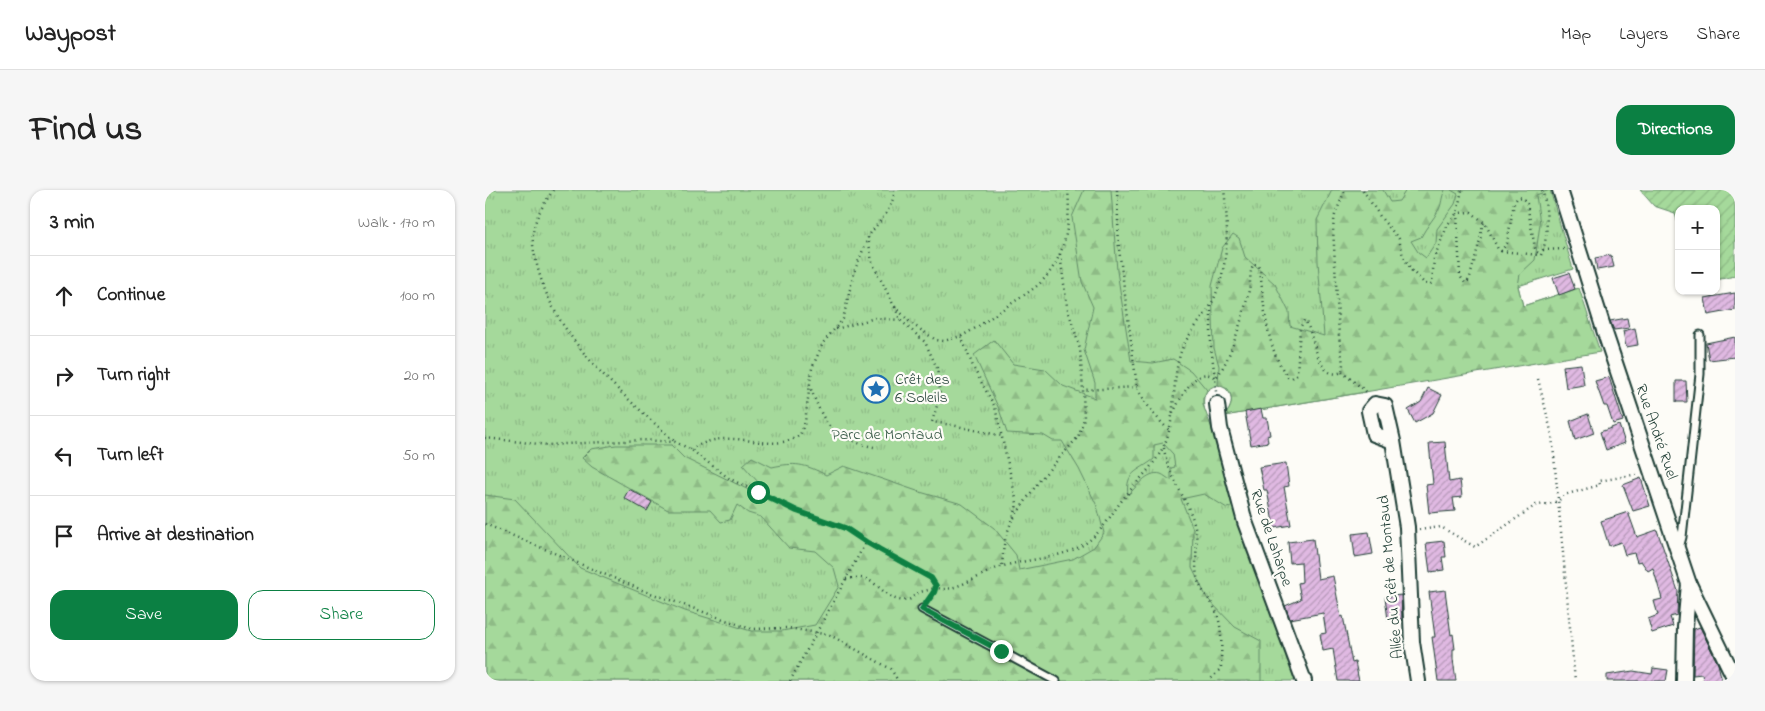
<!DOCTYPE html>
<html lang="en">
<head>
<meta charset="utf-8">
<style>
  body { margin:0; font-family:"Indie Flower",sans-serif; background:#f6f6f6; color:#222 }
  .controls { position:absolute; right:15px; top:15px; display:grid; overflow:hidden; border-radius:10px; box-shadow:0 1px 4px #0004 }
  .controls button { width:45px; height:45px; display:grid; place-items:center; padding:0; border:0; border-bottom:1px solid #e0e0e0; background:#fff; color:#222; font:25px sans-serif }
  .stop { position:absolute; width:15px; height:15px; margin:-11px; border:4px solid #0b8043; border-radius:50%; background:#fff }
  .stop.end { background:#0b8043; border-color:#fff; box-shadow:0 1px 5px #0008 }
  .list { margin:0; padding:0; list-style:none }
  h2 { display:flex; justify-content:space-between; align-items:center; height:65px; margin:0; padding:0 20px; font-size:21px }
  h2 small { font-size:16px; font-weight:400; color:#767676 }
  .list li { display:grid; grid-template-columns:32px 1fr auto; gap:15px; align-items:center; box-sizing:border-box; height:80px; padding:0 20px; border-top:1px solid #e0e0e0 }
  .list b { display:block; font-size:19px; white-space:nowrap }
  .list em { font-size:16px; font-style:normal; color:#767676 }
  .actions { display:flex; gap:10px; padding:15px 20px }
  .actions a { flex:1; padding:11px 0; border:1px solid #0b8043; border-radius:15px; text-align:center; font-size:18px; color:#0b8043 }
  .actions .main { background:#0b8043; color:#fff }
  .icon { flex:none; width:28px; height:28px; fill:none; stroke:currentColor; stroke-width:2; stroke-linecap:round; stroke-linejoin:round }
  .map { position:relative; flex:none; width:1250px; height:491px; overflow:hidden; border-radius:15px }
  header { display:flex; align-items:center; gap:30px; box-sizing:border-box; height:70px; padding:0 25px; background:#fff; border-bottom:1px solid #e0e0e0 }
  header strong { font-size:24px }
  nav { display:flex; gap:28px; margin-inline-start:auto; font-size:18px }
  .intro { display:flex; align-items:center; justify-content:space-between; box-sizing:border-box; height:120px; padding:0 30px }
  h1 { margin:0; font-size:35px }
  .button { padding:12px 22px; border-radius:15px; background:#0b8043; color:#fff; font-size:18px; font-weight:700 }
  main { display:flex; gap:30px; padding:0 30px }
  aside { flex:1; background:#fff; border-radius:15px; box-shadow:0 1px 4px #0004 }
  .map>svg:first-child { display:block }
  .grass { fill:url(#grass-tufts); stroke:#628b68 }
  .forest { fill:url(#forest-firs); stroke:#628b68; fill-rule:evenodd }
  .garden { fill:url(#garden-furrows); stroke:#628b68 }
  .building { fill:url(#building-hatch); stroke:#1f3d34 }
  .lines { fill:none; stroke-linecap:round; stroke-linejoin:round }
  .service-casing { stroke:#1f3d34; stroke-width:11 }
  .minor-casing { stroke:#1f3d34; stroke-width:18 }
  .path { stroke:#1f3d34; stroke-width:2.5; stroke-dasharray:1 4; stroke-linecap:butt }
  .service { stroke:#fdfcf7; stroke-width:7 }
  .minor { stroke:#fdfcf7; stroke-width:14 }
  .route { stroke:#0b8043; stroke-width:6 }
  .labels { text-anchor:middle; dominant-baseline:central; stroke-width:4.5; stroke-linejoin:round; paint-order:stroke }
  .poi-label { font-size:16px; fill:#1f3d34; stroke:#fdfcf7; text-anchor:start }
  .street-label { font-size:16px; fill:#1f3d34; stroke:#fdfcf7 }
  .park-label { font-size:16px; fill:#3a5c49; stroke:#fdfcf7 }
</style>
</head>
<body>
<header>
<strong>Waypost</strong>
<nav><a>Map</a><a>Layers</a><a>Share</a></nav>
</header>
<div class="intro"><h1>Find us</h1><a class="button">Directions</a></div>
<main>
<aside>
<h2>3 min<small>Walk · 170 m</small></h2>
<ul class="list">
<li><svg class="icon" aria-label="ahead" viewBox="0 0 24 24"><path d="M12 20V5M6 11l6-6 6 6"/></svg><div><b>Continue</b></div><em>100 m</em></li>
<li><svg class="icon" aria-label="right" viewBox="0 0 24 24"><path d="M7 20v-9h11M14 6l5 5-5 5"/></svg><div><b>Turn right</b></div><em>20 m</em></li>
<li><svg class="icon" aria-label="left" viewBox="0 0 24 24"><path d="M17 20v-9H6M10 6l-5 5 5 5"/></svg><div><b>Turn left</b></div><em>50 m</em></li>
<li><svg class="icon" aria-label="arrive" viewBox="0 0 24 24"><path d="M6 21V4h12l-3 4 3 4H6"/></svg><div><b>Arrive at destination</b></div></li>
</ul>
<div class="actions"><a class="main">Save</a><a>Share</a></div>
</aside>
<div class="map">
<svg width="1250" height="491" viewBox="0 0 1250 491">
  <defs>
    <pattern id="grass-tufts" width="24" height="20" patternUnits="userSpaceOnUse" patternTransform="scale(1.25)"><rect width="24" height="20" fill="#a5d99b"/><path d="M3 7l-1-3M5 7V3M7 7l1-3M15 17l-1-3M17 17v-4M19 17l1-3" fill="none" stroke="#8ebb86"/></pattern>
    <pattern id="forest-firs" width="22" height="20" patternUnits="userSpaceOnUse" patternTransform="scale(1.25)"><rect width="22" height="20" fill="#a5d99b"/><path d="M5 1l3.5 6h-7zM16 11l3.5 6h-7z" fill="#8ebb86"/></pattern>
    <pattern id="garden-furrows" width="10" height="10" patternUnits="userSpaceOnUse" patternTransform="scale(1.25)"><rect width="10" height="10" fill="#a5d99b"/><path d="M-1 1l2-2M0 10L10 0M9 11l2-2" fill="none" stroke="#8ebb86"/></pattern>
    <pattern id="building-hatch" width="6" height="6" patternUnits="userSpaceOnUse" patternTransform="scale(1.25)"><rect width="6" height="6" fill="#e0b9e2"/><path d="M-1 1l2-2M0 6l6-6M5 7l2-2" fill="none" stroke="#b598b8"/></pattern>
  </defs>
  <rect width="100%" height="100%" fill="#fdfcf7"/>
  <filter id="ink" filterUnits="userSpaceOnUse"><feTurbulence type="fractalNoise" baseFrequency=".02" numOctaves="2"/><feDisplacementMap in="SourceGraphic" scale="10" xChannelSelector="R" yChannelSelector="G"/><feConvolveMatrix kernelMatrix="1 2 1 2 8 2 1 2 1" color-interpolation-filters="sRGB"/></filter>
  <g filter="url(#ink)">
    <!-- grass -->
    <path class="grass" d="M 0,0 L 1065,0 L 1088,79 L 1033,96 L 1038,116 L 1094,98 L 881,202 L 739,226 C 750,215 749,199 733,195 C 705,201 725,235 733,250 L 814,491 L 0,491 Z"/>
    <!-- forest -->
    <g class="forest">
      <path d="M 599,0 L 626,0 L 632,81 L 646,171 L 668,173 L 688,169 L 706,181 L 722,200 L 718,209 L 718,215 L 726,236 L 733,250 L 749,316 L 742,318 L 719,304 L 696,309 L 708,339 L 707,378 L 722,408 L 750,437 L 776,451 L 776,491 L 0,491 L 0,305 L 30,309 L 95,378 L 200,421 L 266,441 L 297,441 L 330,435 L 354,396 L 349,378 L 330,361 L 304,358 L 276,327 L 263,323 L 252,315 L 245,330 L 236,332 L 225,320 L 183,320 L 107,277 L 97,268 L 106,259 L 131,255 L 186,255 L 199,268 L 282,309 L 280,300 L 258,275 L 267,267 L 287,277 C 310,272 320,274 341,285 L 359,276 L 435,302 L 477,314 L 509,338 L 531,365 L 534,380 L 588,369 L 609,357 L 619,343 L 612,316 L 594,279 L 577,251 L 568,251 L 558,245 L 522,243 L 514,219 L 489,165 L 509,150 L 528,174 L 560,179 L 578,196 L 610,208 L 610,193 L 599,160 L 608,117 L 597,92 L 587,27 ZM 678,253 L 688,264 L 690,277 L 686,278 L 686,290 C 683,289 679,285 676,284 C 662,280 651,298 643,305 C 640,281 653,282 669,269 L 669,255 Z"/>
      <path d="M 847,0 L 898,0 L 905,12 L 914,11 L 921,0 L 960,0 C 956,8 957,14 954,19 C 949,29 941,37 936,47 L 926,51 L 933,62 L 941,68 L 951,53 L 952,39 L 970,14 L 973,4 L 966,0 L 1065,0 L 1051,5 L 1055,34 L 1050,70 L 1035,84 L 1033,96 L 1038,116 L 1094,98 L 1115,162 L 739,226 C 747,218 749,209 743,199 L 733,195 L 734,176 L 729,158 L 727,96 L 737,58 L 748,44 L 754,48 L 760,67 L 790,94 L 804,122 L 805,136 L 839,146 L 833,72 L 832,30 Z"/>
    </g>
    <!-- garden -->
    <polygon class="garden" points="1155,0 1250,0 1250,86 1231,90 1231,19 1194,19 1194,38 1190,23 1169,16"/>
    <!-- building -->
    <g class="building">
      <polygon points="1126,65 1129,77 1112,80 1110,68"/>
      <polygon points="1084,83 1090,99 1074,105 1068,88"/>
      <polygon points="1250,103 1250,120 1223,125 1220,108"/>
      <polygon points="1142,128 1144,138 1129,140 1125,131"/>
      <polygon points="1150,138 1153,155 1141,157 1138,141"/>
      <polygon points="1250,147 1250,167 1224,170 1221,153"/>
      <polygon points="1096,174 1099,195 1081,198 1078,176"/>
      <polygon points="1124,187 1138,231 1128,234 1122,216 1119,216 1110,191"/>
      <polygon points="1191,191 1201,191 1202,212 1191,212"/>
      <polygon points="943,198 957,205 948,223 930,233 923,220 936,212"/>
      <polygon points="776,219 778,228 782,228 785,245 782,246 783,252 766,255 760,222"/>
      <polygon points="1103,224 1109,243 1090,250 1085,231"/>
      <polygon points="1134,235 1140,253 1121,260 1115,242"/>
      <polygon points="960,252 964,292 975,290 977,307 968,308 970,321 944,323 941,295 948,294 944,253"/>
      <polygon points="801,273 804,296 799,297 806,335 789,338 782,300 779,300 774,277"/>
      <polygon points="1156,288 1165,316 1148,321 1138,295"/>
      <polygon points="144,299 167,312 162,321 139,308"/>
      <polygon points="1143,322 1152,347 1172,340 1193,401 1192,425 1185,427 1188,436 1167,443 1163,429 1173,425 1169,411 1177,409 1168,378 1163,381 1156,371 1152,372 1149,363 1140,365 1136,352 1124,356 1116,331"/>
      <polygon points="884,342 888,364 870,367 867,344"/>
      <polygon points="828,349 833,389 848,386 856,427 858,426 867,473 870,472 874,491 853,491 848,459 838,461 835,444 841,443 838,423 805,429 800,416 816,409 813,393 817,392 816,372 805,373 803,352"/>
      <polygon points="959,351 961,367 957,367 959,380 945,382 941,353"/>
      <polygon points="960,400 966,445 968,444 970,459 968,459 968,469 971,491 953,491 947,447 950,447 944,402"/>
      <polygon points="916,405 917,429 903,430 900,407"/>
      <polygon points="1215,437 1233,474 1237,491 1218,491 1217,484 1208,485 1209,439"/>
      <polygon points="1168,478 1183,480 1181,491 1122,491 1122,485 1148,481 1167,484"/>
    </g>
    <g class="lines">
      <!-- service casing -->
      <g class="service-casing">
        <g id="service">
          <polyline points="1194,358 1197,347 1215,184 1215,145"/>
          <polyline points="437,419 571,491"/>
        </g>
      </g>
      <!-- minor casing -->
      <g class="minor-casing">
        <g id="minor">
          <polyline points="1075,0 1120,143 1204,394 1250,489"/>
          <polyline points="732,214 735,238 760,332 819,491"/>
          <polyline points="908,251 889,244 884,221 890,214 900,216 908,251 922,337 927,452 933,491"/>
          <polyline points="1199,491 1200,437 1204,394"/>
        </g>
      </g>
      <!-- path -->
      <g class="path">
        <path d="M 68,0 C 61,11 51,25 49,38 C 46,50 49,64 52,75 C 70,150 135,201 189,251"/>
        <path d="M 410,0 C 406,23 395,29 383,47 L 387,72 L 409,116 L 427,134 L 451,150 L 459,151 L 476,146 L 489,179 L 510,217 L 532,313 C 531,324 525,333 522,344 C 518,354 518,365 517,376"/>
        <path d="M 632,0 L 634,59 L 652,197 C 657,210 674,231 684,240"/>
        <polyline points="878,0 896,28 914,49 918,66 927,81 939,93 944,95 947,93 949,68 963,34 972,23 977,0"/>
        <path d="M 999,33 L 997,35 L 996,46 L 985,87 L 983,91 L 980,93 L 975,86 L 972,23 L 986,22 L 1000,33 L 1013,59 L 1016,61 L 1022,53 L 1029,13 L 1032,8 L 1037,7 L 1042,14 L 1050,58 L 1052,62 L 1056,65 C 1064,48 1063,17 1057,0"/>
        <polyline points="1058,60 1079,59"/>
        <polyline points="1016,61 1053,65"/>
        <polyline points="575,64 582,116 595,159 598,200"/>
        <path d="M 726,116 L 726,157 L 730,188 C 744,176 760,120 764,100 C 766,92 764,80 769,74 L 773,75 L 775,80 C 779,115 781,159 803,187 L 807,188 L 812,184 L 815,138 L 819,130 C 830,140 830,193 857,182 L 858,174 L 854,146 L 848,38 L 850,25 L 860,0"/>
        <polyline points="410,117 415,130 440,152 452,178 455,206 447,232 467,235 517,246"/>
        <polyline points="351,139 390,128 415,130"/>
        <path d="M 476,146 C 491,139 505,128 518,119 C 530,111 542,104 553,95 C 580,71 586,34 583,0"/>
        <polyline points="857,182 883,203"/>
        <polyline points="1053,189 1067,245 1090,491"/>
        <path d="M 324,195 C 331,210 336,229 349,241 C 357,249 378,255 389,257"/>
        <path d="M 688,223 C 695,210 711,173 730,188 L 731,202"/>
        <path d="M 0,248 L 63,255 L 157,250 L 190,252 L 205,259 L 245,289 L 312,321 L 360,338 L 381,352 L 446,388 C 448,390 450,395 452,397 C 462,406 501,382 512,378 C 538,369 567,370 592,358 C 615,347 623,328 638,309 C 656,286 677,270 684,241 C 691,215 687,185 697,159 C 704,142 717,130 726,115 C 744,80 744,38 739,0"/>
        <path d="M 679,258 C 682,284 702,308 709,333 C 715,352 708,372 713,391 C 717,403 728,412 732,424 C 738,440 736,461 736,478 L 724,491"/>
        <path d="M 205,259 C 216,254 227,249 239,249 C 264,247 292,261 315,245 L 320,232 L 327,178 L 338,153 L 358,129 L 369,82 L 383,48"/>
        <polyline points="529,328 554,291 593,247 599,229 598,200 652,197"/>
        <polyline points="0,334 157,400 266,439 303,438 345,445 406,479 413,491"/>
        <polyline points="934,340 956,337 990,357 1051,315 1064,314 1073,311 1079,305 1115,295 1114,291 1153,284 1152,282"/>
        <path d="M 361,389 C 368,388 374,387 381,389 C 395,394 405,414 423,410 C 427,409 429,405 433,403 C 439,400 446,401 451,396"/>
        <polyline points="442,411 451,397"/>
        <polyline points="305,491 381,352"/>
      </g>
      <!-- service -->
      <use href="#service" class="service"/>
      <!-- minor -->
      <use href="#minor" class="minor"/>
    </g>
  </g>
  <g class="lines" filter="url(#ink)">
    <!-- route -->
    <polyline class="route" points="273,302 312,321 360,338 381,352 446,388 451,396 449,402 437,419 516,461"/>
  </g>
  <!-- icons -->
  <defs>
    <g id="sight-ring" transform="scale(1.4375)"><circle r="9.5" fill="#fdfcf7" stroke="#1f6fb2" stroke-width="1.5"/><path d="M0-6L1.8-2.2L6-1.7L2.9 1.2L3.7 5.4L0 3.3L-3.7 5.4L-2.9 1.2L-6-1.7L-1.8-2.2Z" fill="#1f6fb2"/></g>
  </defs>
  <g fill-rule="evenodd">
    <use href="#sight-ring" x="391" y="199"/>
  </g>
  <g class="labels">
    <!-- poi labels -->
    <g class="poi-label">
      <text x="410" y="190">Crêt des<tspan x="410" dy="18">6 Soleils</tspan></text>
    </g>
    <!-- street labels -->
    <g class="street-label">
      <text transform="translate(1171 242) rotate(71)">Rue André Ruel</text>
      <text transform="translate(786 348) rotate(71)">Rue de Laharpe</text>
      <text transform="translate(906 387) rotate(-95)">Allée du Crêt de Montaud</text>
    </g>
    <!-- park labels -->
    <g class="park-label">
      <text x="402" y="245">Parc de Montaud</text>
    </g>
  </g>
</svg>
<div class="controls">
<button>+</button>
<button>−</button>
</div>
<div class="stop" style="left:273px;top:302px"></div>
<div class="stop end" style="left:516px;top:461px"></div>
</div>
</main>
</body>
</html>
